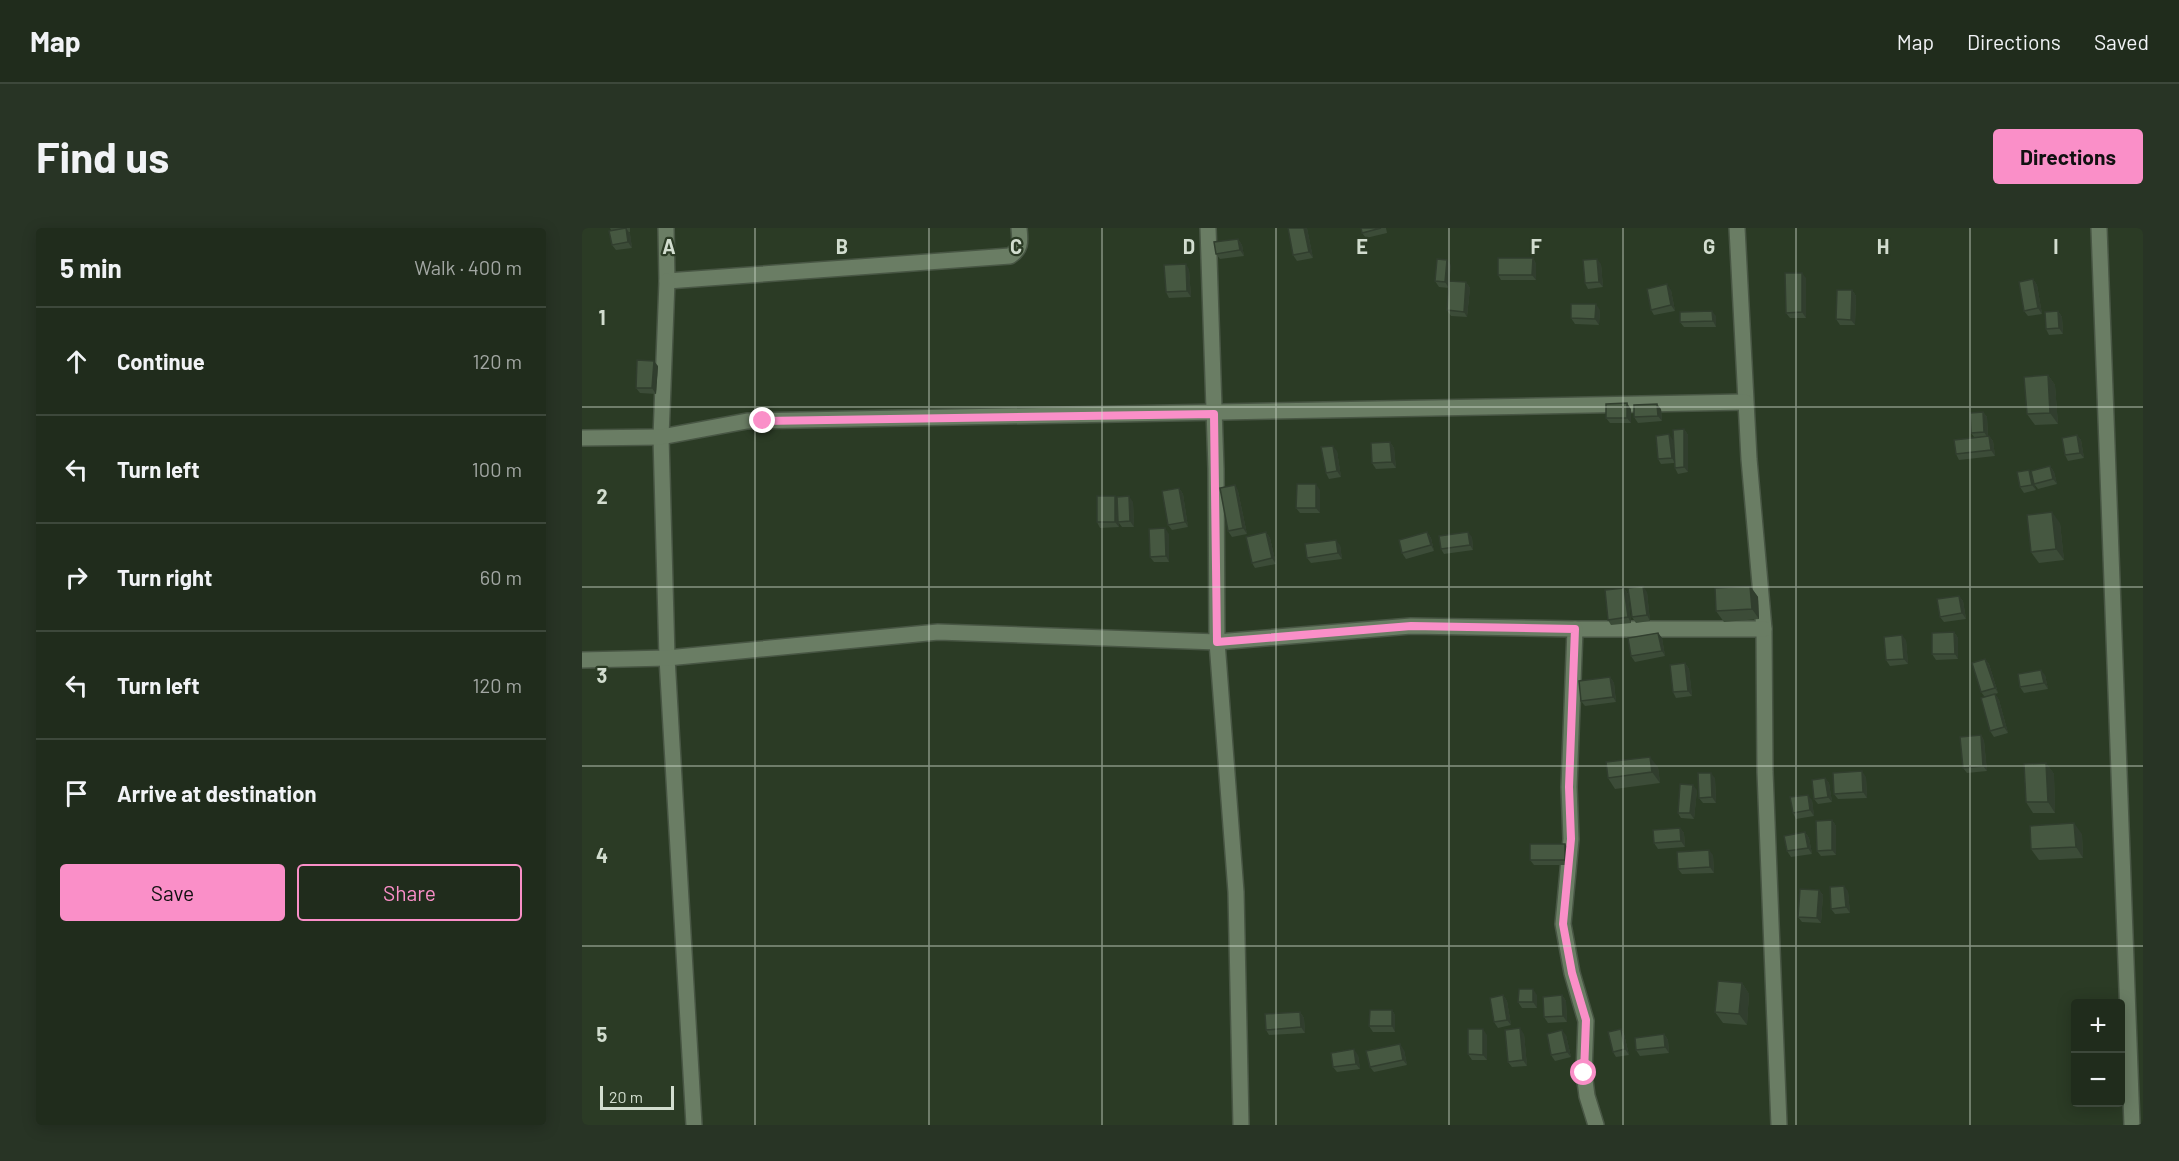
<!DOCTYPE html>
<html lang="en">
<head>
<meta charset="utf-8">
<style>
  body { margin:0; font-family:Barlow,sans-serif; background:#283425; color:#f1f3f6 }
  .controls { position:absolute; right:18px; bottom:18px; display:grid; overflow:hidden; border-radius:6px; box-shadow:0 3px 15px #0003 }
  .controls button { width:54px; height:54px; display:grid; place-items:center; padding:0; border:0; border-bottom:2px solid #3d483b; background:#202c1c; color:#f1f3f6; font:30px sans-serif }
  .scale { position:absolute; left:18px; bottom:15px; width:74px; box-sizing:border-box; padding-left:6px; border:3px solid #d2ddcf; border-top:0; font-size:16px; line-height:21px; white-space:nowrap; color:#d2ddcf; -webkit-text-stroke:4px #2b3b25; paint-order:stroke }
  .stop { position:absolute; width:18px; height:18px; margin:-14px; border:4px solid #fa8fc8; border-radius:50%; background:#fff }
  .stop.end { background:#fa8fc8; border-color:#fff; box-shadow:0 2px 6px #0008 }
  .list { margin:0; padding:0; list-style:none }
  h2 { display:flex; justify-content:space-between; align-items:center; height:78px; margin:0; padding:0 24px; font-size:26px }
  h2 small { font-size:20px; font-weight:400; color:#a2a7a3 }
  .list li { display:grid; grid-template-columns:39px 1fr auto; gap:18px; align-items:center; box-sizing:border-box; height:108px; padding:0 24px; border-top:2px solid #3d483b }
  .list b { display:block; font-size:22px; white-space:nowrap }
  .list em { font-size:20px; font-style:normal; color:#a2a7a3 }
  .actions { display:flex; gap:12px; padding:18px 24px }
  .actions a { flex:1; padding:14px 0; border:2px solid #fa8fc8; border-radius:6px; text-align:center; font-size:21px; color:#fa8fc8 }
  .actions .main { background:#fa8fc8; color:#111 }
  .icon { flex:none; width:33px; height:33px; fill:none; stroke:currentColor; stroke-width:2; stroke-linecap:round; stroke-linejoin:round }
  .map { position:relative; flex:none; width:1561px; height:897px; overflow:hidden; border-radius:6px }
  header { display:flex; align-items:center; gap:36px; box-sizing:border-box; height:84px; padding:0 30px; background:#202c1c; border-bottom:2px solid #3d483b }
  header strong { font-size:28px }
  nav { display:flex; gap:33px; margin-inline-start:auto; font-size:21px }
  .intro { display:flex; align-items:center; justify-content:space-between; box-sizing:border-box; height:144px; padding:0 36px }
  h1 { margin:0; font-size:42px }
  .button { padding:15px 27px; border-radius:6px; background:#fa8fc8; color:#111; font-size:21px; font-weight:700 }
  main { display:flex; gap:36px; padding:0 36px }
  aside { flex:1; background:#202c1c; border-radius:6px; box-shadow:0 3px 15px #0003 }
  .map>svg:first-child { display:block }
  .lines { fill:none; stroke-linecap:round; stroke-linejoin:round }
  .street-casing { stroke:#485644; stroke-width:18 }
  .street { stroke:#6a7d64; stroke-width:15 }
  .wall { fill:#3c4c38 }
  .shaded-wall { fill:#313e2e }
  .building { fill:#465841; stroke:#313e2e; stroke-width:1.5 }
  .route { stroke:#fa8fc8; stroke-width:8 }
  .grid { fill:none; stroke:#d2ddcf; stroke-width:1.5; stroke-opacity:0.55 }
  .grid-label { font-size:20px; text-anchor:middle; font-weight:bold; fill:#d2ddcf; stroke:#2b3b25; stroke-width:4.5; stroke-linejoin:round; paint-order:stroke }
</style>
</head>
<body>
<header>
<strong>Map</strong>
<nav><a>Map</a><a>Directions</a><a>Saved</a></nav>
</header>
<div class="intro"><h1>Find us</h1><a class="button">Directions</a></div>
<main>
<aside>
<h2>5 min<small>Walk · 400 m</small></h2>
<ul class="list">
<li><svg class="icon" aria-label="ahead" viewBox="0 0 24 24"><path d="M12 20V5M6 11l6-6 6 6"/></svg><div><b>Continue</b></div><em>120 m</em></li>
<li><svg class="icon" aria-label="left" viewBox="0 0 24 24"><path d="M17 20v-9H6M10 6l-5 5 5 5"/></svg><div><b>Turn left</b></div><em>100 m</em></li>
<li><svg class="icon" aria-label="right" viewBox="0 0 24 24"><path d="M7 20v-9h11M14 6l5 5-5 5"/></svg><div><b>Turn right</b></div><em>60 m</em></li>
<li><svg class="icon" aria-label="left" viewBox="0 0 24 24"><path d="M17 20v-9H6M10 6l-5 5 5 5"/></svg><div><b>Turn left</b></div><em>120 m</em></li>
<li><svg class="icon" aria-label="arrive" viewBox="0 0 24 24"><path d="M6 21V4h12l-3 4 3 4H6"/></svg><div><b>Arrive at destination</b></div></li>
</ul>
<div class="actions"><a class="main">Save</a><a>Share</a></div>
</aside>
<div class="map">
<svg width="1561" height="897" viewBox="0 0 1561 897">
  <rect width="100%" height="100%" fill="#2b3b25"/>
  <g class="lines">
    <!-- street casing -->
    <g class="street-casing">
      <g id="street">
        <path d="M 84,0 L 85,53 L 428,28 C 440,20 438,13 437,0"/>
        <polyline points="626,0 634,241 635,414 654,664 659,897"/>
        <polyline points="1155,0 1167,231 1182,401 1183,544 1197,897"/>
        <polyline points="1517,0 1550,897"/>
        <polyline points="85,53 79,209 85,430 112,897"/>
        <polyline points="0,210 79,209 165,193 1163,174"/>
        <polyline points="993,401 1182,401"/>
        <polyline points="0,432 85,430 356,404 635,414 829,398 993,401 987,559 989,611 981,696 990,745 1004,793 1002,845 1005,868 1014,897"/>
      </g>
    </g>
    <!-- street -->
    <use href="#street" class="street"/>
  </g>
  <!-- wall -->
  <g class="wall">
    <polygon points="28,0 48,0 48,4 47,4 48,6 50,20 34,22 30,17 29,2"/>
    <polygon points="706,0 725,0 731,30 715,33 711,27"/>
    <polygon points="779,0 804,0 805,5 784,10 780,5"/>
    <polygon points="656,11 660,17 662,28 638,31 634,26"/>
    <polygon points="951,30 954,36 954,52 919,52 916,47"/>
    <polygon points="1019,36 1021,59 1006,61 1003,55"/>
    <polygon points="869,37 867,53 884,54 888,60 885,89 869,88 865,82 867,60 857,59 853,53"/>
    <polygon points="607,41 609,69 587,70 584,64"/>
    <polygon points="1224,50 1224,90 1208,90 1204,85"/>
    <polygon points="1451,51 1455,57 1460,86 1446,88 1442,83"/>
    <polygon points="1089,62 1093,83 1072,87 1069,82"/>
    <polygon points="1270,62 1274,68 1273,97 1258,97 1254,91"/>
    <polygon points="1018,82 1017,97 993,96 989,90"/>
    <polygon points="1476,83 1480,89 1481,106 1467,107 1464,101"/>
    <polygon points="1134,88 1134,99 1102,99 1098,94"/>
    <polygon points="76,138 74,166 58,165 54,160"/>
    <polygon points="1466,147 1473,157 1476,196 1453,197 1445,186"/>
    <polygon points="1049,181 1049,195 1028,195 1024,190"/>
    <polygon points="1079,181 1080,193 1056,195 1052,189"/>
    <polygon points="1401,184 1405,189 1406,208 1407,208 1411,213 1413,228 1377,232 1374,226 1393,210 1389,205"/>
    <polygon points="1102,201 1106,207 1106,244 1096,246 1093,240 1092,235 1079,236 1076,231 1091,212"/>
    <polygon points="1495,207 1499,212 1502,230 1486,233 1483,227"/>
    <polygon points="808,214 812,220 814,240 794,241 790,235"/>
    <polygon points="755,223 759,249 747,251 744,245"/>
    <polygon points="1468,238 1472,244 1475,256 1456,261 1452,256 1454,262 1442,265 1438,259 1447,242 1450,247"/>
    <polygon points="653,257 656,263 665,306 650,309 646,303"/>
    <polygon points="597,260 601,266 606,299 590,302 586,297"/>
    <polygon points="738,262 738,285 718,285 714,280"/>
    <polygon points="535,271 551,274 552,299 540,299 537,295 537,299 518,300 515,294"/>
    <polygon points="1478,295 1482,332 1457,335 1449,324"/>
    <polygon points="684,304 688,310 694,336 673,340 670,335"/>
    <polygon points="845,304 849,310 852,323 824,331 820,325"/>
    <polygon points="587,306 587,334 572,334 568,329"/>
    <polygon points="890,309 891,322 862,326 859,321"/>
    <polygon points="758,317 760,331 729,335 725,330"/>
    <polygon points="1168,358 1176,369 1177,391 1142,394 1134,383"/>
    <polygon points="1042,360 1046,366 1049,395 1029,397 1026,392"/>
    <polygon points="1065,364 1068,393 1054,395 1050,389"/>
    <polygon points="1377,368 1381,373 1384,391 1362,394 1358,389"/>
    <polygon points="1372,404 1376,410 1376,431 1354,432 1350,426"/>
    <polygon points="1076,405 1080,410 1083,428 1053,434 1049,428"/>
    <polygon points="1324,412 1326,436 1308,438 1304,432"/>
    <polygon points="1403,431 1407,436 1416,465 1413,466 1417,472 1426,505 1412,509 1408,503 1403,469 1399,464"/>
    <polygon points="1103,435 1107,441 1110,468 1094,470 1091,464"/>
    <polygon points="1463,447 1466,461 1442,465 1438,459"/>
    <polygon points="1028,449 1032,455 1034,474 1003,478 999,473"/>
    <polygon points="1399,507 1402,513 1405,543 1385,545 1381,540"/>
    <polygon points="1464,535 1472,546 1473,585 1451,585 1444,574"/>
    <polygon points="1076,539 1078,555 1033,561 1026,550"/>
    <polygon points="1284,549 1285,570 1256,571 1252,566"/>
    <polygon points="1133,550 1134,575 1121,575 1117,570"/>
    <polygon points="1243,550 1247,555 1250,574 1236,576 1232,571"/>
    <polygon points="1115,562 1112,591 1099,590 1096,585"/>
    <polygon points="1230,572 1232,588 1214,591 1211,585"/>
    <polygon points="1250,592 1254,598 1254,627 1239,628 1235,623"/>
    <polygon points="1098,600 1102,605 1103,619 1076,621 1072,615"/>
    <polygon points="1223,604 1227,610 1230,626 1209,629 1205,623"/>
    <polygon points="1500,606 1501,630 1457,632 1449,621"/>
    <polygon points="987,621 987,637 952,637 948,632"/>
    <polygon points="1131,627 1132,645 1100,646 1096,641"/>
    <polygon points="1237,662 1241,667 1239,695 1220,694 1216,689"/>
    <polygon points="1266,663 1268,685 1253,686 1249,681"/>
    <polygon points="1160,755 1167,766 1165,797 1141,795 1133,784"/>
    <polygon points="921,767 925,773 929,797 916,800 912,794"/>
    <polygon points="955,767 955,780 940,780 936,774"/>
    <polygon points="980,767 984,773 985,794 966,795 962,789"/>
    <polygon points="810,782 813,787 813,804 791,804 787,798"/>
    <polygon points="718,784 722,790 723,805 687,807 684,802"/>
    <polygon points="1039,801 1042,806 1047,827 1034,829 1031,824"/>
    <polygon points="942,806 945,838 930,839 926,834"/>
    <polygon points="1082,806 1086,812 1087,825 1058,828 1054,822"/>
    <polygon points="905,807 905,832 890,832 886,826"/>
    <polygon points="984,807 989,829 973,833 969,827"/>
    <polygon points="822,822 825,837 792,844 788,839"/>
    <polygon points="776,827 778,841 755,844 751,839"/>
  </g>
  <!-- shaded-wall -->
  <g class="shaded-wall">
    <polygon points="44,0 48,6 50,20 46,14"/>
    <polygon points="722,0 725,0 731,30 727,24"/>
    <polygon points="656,11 660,17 662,28 658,22"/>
    <polygon points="951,30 954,36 954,52 950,47"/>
    <polygon points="1015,31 1019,36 1021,59 1017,54"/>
    <polygon points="865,32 869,37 867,60 863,54"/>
    <polygon points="604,36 607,41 609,69 605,63"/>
    <polygon points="1220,45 1224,50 1224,90 1220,84"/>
    <polygon points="1451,51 1455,57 1460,86 1456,80"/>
    <polygon points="884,54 888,60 885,89 882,84"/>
    <polygon points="1085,56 1089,62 1093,83 1089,77"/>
    <polygon points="1270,62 1274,68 1273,97 1269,92"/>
    <polygon points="1014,76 1018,82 1017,97 1013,91"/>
    <polygon points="1130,83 1134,88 1134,99 1131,93"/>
    <polygon points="1476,83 1480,89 1481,106 1477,100"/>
    <polygon points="72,133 76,138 74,166 70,160"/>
    <polygon points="1466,147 1473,157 1476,196 1468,185"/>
    <polygon points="1045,175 1049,181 1049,195 1045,190"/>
    <polygon points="1075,176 1079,181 1080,193 1076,188"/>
    <polygon points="1401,184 1405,189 1406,210 1402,204"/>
    <polygon points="1102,201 1106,207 1106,244 1102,239"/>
    <polygon points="1087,206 1091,212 1093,235 1090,230"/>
    <polygon points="1495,207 1499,212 1502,230 1498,225"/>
    <polygon points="1407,208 1411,213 1413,228 1409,222"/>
    <polygon points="808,214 812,220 814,240 810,234"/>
    <polygon points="751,218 755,223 759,249 755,243"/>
    <polygon points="1468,238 1472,244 1475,256 1471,251"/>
    <polygon points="1447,242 1450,247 1454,262 1450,257"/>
    <polygon points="734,256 738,262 738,285 734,280"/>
    <polygon points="653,257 656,263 665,306 661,300"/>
    <polygon points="597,260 601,266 606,299 603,294"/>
    <polygon points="533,268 537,274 536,294 537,295 537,299 533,294"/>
    <polygon points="547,268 551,274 552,299 548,293"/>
    <polygon points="1470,284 1478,295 1482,332 1474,321"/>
    <polygon points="583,300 587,306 587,334 584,328"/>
    <polygon points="684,304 688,310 694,336 690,330"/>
    <polygon points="845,304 849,310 852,323 849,317"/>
    <polygon points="886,304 890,309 891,322 888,317"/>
    <polygon points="754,312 758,317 760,331 756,325"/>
    <polygon points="1061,358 1065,364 1068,393 1065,387"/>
    <polygon points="1168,358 1176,369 1177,391 1170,381"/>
    <polygon points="1042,360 1046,366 1049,395 1046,389"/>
    <polygon points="1377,368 1381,373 1384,391 1380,385"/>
    <polygon points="1372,404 1376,410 1376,431 1373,426"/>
    <polygon points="1076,405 1080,410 1083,428 1080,423"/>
    <polygon points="1320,407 1324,412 1326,436 1322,431"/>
    <polygon points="1403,431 1407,436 1416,465 1413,460"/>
    <polygon points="1103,435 1107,441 1110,468 1106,463"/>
    <polygon points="1459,442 1463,447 1466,461 1462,455"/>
    <polygon points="1028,449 1032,455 1034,474 1031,469"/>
    <polygon points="1413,466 1417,472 1426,505 1422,499"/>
    <polygon points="1399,507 1402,513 1405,543 1401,538"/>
    <polygon points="1068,529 1076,539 1078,555 1070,544"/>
    <polygon points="1464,535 1472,546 1473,585 1466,574"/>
    <polygon points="1280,543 1284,549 1285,570 1281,564"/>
    <polygon points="1129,545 1133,550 1134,575 1130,569"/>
    <polygon points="1243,550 1247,555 1250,574 1246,569"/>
    <polygon points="1111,557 1115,562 1112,591 1108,585"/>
    <polygon points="1226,567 1230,572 1232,588 1228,582"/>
    <polygon points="1250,592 1254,598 1254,627 1250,622"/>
    <polygon points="1492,595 1500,606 1501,630 1494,619"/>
    <polygon points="1098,600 1102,605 1103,619 1099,613"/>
    <polygon points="1223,604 1227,610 1230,626 1226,620"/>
    <polygon points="983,616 987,621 987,637 983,632"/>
    <polygon points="1127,622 1131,627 1132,645 1128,639"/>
    <polygon points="1262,658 1266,663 1268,685 1264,679"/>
    <polygon points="1237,662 1241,667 1239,695 1235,690"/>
    <polygon points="1160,755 1167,766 1165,797 1157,786"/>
    <polygon points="951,761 955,767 955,780 951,774"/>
    <polygon points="921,767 925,773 929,797 925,792"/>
    <polygon points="980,767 984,773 985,794 981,788"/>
    <polygon points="810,782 813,787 813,804 810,798"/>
    <polygon points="718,784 722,790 723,805 719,799"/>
    <polygon points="938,800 942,806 945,838 941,832"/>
    <polygon points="901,801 905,807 905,832 901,827"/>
    <polygon points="1039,801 1042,806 1047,827 1043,821"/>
    <polygon points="980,802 984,807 989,829 985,824"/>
    <polygon points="1082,806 1086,812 1087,825 1083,819"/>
    <polygon points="818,816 822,822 825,837 821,832"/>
    <polygon points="772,821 776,827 778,841 774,836"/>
  </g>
  <!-- building -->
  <g class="building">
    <polygon points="44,0 46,14 30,17 27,3"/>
    <polygon points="706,0 722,0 727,24 711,27"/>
    <polygon points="779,0 799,0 780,5"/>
    <polygon points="656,11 658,22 634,26 632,14"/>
    <polygon points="916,30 951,30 950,47 916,47"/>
    <polygon points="855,31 865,32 863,54 853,53"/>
    <polygon points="1015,31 1017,54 1003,55 1001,32"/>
    <polygon points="604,36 605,63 584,64 582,37"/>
    <polygon points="1203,45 1220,45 1220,84 1204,85"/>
    <polygon points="1451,51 1456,80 1442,83 1437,54"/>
    <polygon points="867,53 884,54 882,84 865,82"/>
    <polygon points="1085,56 1089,77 1069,82 1065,61"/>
    <polygon points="1255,62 1270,62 1269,92 1254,91"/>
    <polygon points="989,76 1014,76 1013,91 989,90"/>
    <polygon points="1130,83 1131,93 1098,94 1098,84"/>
    <polygon points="1476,83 1477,100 1464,101 1463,84"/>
    <polygon points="55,132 72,133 70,160 54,160"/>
    <polygon points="1466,147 1468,185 1445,186 1442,149"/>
    <polygon points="1045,175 1045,190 1024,190 1024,176"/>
    <polygon points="1075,176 1076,188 1052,189 1052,177"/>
    <polygon points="1401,184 1402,204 1389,205 1388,185"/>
    <polygon points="1102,201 1102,239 1093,240 1091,202"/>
    <polygon points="1087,206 1090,230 1076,231 1074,208"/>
    <polygon points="1495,207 1498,225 1483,227 1480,210"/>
    <polygon points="1407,208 1409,222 1374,226 1372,212"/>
    <polygon points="808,214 810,234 790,235 789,215"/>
    <polygon points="751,218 755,243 744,245 739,219"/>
    <polygon points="1468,238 1471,251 1452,256 1449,243"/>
    <polygon points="1447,242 1450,257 1438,259 1435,244"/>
    <polygon points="715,256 734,256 734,280 714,280"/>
    <polygon points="653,257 661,300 646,303 638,260"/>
    <polygon points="597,260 603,294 586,297 580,263"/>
    <rect x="515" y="268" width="18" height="26"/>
    <polygon points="547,268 548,293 536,294 535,269"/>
    <polygon points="1470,284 1474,321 1449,324 1445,287"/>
    <polygon points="583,300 584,328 568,329 567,301"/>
    <polygon points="684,304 690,330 670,335 664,309"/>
    <polygon points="845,304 849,317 820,325 817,312"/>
    <polygon points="886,304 888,317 859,321 857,308"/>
    <polygon points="754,312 756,325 725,330 723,316"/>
    <polygon points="1061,358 1065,387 1050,389 1046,360"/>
    <polygon points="1168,358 1170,381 1134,383 1133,360"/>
    <polygon points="1042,360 1046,389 1026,392 1023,362"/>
    <polygon points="1377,368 1380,385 1358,389 1355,371"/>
    <polygon points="1372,404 1373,426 1350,426 1350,405"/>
    <polygon points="1076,405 1080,423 1049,428 1046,410"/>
    <polygon points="1320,407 1322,431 1304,432 1302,409"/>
    <polygon points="1403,431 1413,460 1399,464 1390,435"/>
    <polygon points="1103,435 1106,463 1091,464 1088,437"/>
    <polygon points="1459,442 1462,455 1438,459 1436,446"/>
    <polygon points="1028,449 1031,469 999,473 997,453"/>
    <polygon points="1413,466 1422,499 1408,503 1399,470"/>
    <polygon points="1399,507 1401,538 1381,540 1378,509"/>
    <polygon points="1068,529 1070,544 1026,550 1024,534"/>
    <polygon points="1464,535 1466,574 1444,574 1442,536"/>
    <polygon points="1280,543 1281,564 1252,566 1251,545"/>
    <polygon points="1116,545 1129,545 1130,569 1117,570"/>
    <polygon points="1243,550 1246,569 1232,571 1230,552"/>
    <polygon points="1098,556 1111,557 1108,585 1096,585"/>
    <polygon points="1226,567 1228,582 1211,585 1208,569"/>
    <polygon points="1250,592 1250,622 1235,623 1234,593"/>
    <polygon points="1492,595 1494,619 1449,621 1448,598"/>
    <polygon points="1098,600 1099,613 1072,615 1071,602"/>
    <polygon points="1223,604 1226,620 1205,623 1202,608"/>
    <rect x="948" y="616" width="35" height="16"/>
    <polygon points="1127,622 1128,639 1096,641 1095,624"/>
    <polygon points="1262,658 1264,679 1249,681 1248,659"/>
    <polygon points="1218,661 1237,662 1235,690 1216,689"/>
    <polygon points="1136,753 1160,755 1157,786 1133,784"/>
    <polygon points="937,761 951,761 951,774 936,774"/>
    <polygon points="921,767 925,792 912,794 908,770"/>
    <polygon points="980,767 981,788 962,789 961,769"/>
    <polygon points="788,782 810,782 810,798 787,798"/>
    <polygon points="718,784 719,799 684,802 683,786"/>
    <polygon points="938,800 941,832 926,834 923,802"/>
    <polygon points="886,801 901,801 901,827 886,826"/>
    <polygon points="1039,801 1043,821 1031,824 1026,804"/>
    <polygon points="980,802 985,824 969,827 965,806"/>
    <polygon points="1082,806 1083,819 1054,822 1053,810"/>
    <polygon points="818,816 821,832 788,839 784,823"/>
    <polygon points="772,821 774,836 751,839 749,825"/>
  </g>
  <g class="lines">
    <!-- route -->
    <polyline class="route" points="181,193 632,186 635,414 829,398 993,401 987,559 989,611 981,696 990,745 1004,792 1002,845"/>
  </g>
  <!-- grid -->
  <path class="grid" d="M 173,0 L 173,897M 347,0 L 347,897M 520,0 L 520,897M 694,0 L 694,897M 867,0 L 867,897M 1041,0 L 1041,897M 1214,0 L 1214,897M 1388,0 L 1388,897M 0,179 L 1561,179M 0,359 L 1561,359M 0,538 L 1561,538M 0,718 L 1561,718"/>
  <g class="grid-label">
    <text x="87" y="26">A</text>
    <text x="260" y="26">B</text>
    <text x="434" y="26">C</text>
    <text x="607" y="26">D</text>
    <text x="780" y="26">E</text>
    <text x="954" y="26">F</text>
    <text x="1127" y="26">G</text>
    <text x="1301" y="26">H</text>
    <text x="1474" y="26">I</text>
    <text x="20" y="97">1</text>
    <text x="20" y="276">2</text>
    <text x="20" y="455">3</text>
    <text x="20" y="635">4</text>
    <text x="20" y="814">5</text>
  </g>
</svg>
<div class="controls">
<button>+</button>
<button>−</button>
</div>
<div class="scale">20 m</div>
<div class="stop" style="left:1002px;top:845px"></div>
<div class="stop end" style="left:181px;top:193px"></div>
</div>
</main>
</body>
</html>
